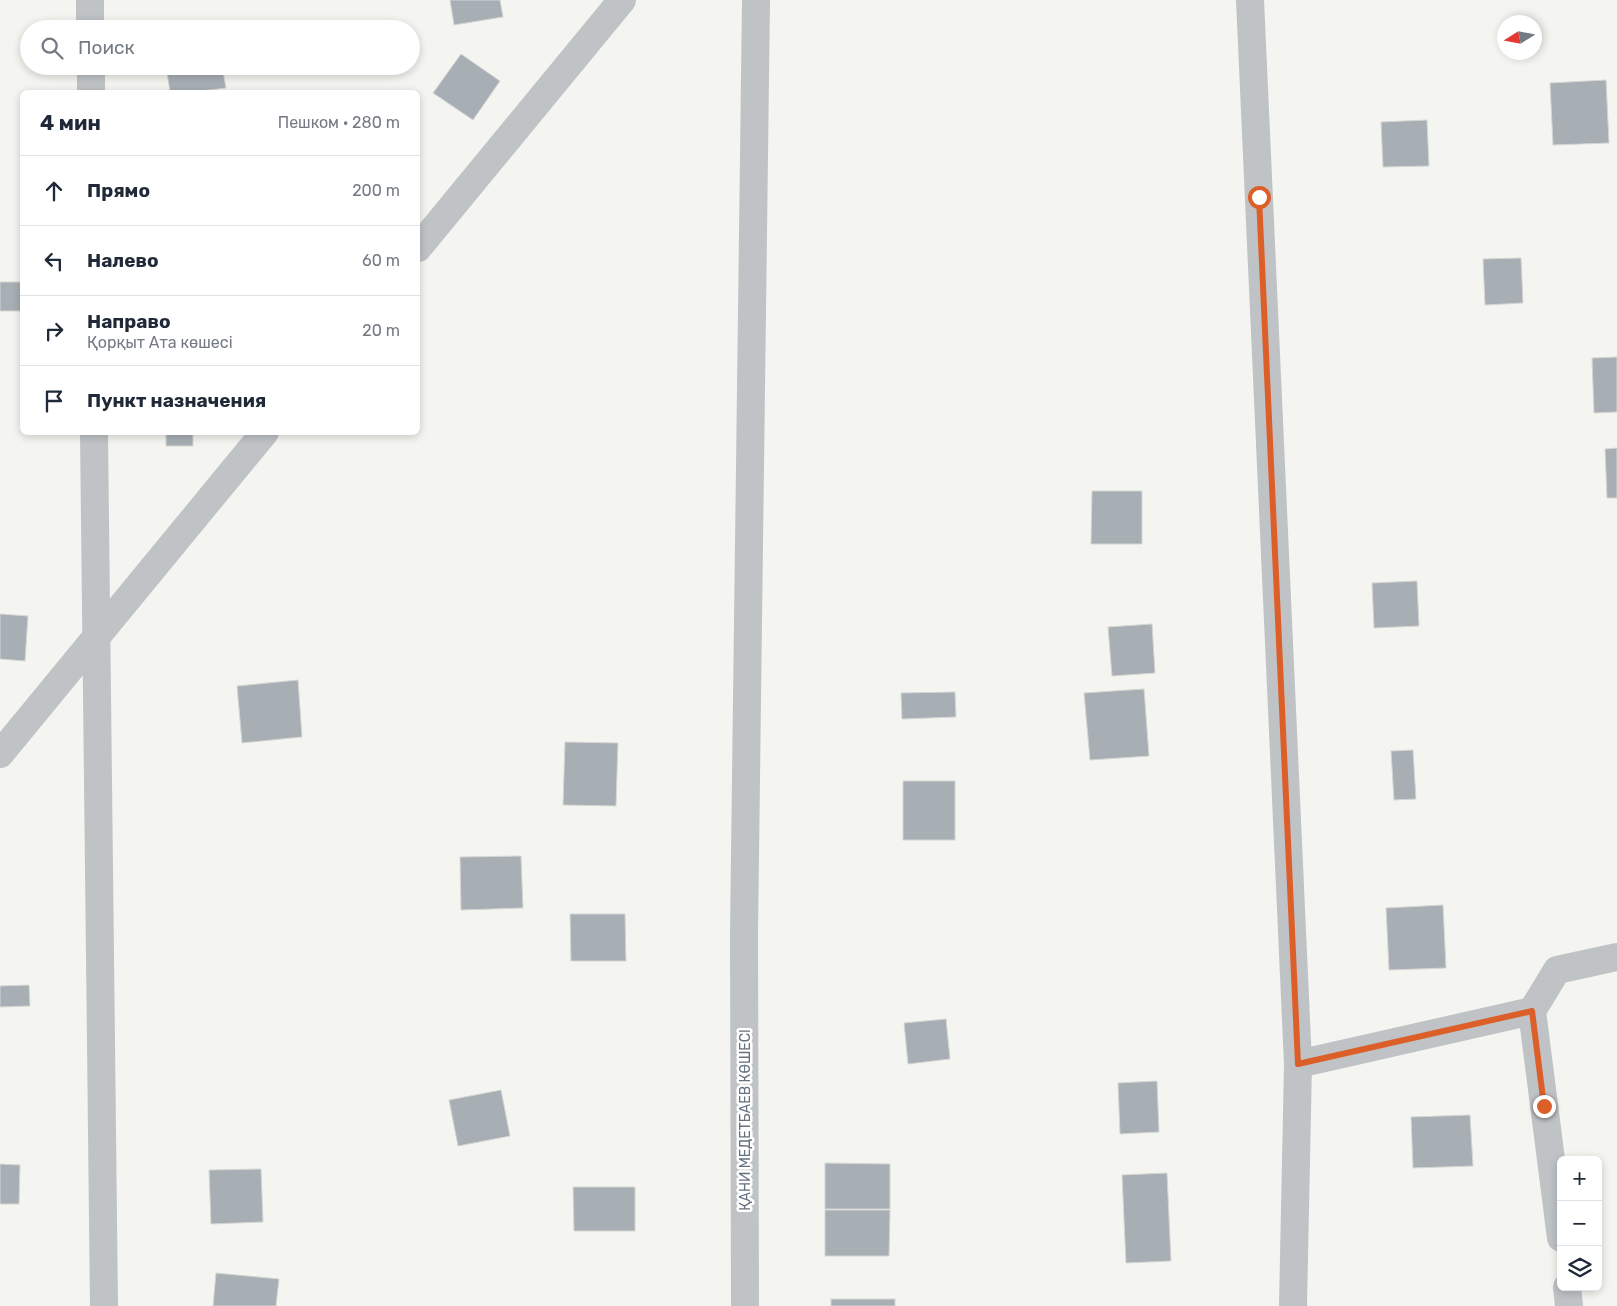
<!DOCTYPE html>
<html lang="ru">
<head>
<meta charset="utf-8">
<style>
  body { margin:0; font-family:Rubik,sans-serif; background:#f2f2f3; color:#1f2937 }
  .controls { position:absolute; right:15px; bottom:15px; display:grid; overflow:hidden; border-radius:8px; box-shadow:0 2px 8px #0003 }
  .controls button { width:45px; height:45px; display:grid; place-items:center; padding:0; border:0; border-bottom:1px solid #e0e1e3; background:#fff; color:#1f2937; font:25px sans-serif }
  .compass { position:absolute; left:1497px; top:15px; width:45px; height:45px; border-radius:50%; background:#fff; box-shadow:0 2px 8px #0003; rotate:259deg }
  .stop { position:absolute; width:15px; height:15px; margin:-11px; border:4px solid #dc5f29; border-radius:50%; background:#fff }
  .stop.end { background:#dc5f29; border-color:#fff; box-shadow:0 1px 5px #0008 }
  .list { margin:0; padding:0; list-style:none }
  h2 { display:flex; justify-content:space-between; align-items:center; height:65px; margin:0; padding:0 20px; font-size:21px }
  h2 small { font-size:16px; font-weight:400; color:#747a83 }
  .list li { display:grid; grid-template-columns:32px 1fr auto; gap:15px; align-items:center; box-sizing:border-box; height:70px; padding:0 20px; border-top:1px solid #e0e1e3 }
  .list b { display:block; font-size:19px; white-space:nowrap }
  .list p { margin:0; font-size:16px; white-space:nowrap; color:#747a83 }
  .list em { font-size:16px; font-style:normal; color:#747a83 }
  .icon { flex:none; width:28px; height:28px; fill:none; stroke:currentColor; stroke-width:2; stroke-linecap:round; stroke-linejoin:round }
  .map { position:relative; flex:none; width:1617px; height:1306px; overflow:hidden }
  .search { position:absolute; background:#fff; box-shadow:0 2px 8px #0003; left:20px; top:20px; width:400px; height:55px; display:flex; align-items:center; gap:12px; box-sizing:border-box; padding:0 18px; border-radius:28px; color:#747a83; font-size:19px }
  .panel { position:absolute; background:#fff; box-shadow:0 2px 8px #0003; left:20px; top:90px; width:400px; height:345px; border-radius:8px }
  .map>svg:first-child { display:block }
  .building { fill:#a8afb4; stroke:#d5d5d3 }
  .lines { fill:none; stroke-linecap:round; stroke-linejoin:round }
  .street { stroke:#bfc3c6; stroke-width:28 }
  .route { stroke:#dc5f29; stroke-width:6 }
  .labels { text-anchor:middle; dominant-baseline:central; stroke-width:5; stroke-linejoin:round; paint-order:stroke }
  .street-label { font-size:14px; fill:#647280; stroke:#fff }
</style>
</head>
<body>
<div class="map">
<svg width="1617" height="1306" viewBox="0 0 1617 1306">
  <rect width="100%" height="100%" fill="#f4f4f0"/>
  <!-- building -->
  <g class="building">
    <polygon points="450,0 500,0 503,17 454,25"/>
    <polygon points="461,54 500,81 473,120 433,93"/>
    <polygon points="166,66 222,66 226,88 192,92 170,92"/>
    <polygon points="1606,80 1609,143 1553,145 1550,83"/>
    <polygon points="1427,120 1429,166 1383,167 1381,122"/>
    <polygon points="1521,258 1523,303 1485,305 1483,259"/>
    <rect x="0" y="282" width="22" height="29"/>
    <polygon points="1617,357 1617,412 1594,413 1592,358"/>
    <rect x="166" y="432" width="27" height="14"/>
    <polygon points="1617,448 1617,498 1607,498 1605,449"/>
    <polygon points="1092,491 1142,491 1142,544 1091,544"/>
    <polygon points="1417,581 1419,626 1374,628 1372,583"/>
    <polygon points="0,614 28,616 25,661 0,659"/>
    <polygon points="1152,624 1155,673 1112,676 1108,627"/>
    <polygon points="298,680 302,737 242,743 237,686"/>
    <polygon points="1144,689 1149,756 1090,760 1084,693"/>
    <polygon points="955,692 956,717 902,719 901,693"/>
    <polygon points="565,742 618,743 616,806 563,805"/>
    <polygon points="1413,750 1416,799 1394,800 1391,751"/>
    <rect x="903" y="781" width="52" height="59"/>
    <polygon points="521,856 523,908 461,910 460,857"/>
    <polygon points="1443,905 1446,968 1389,970 1386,908"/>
    <polygon points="570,914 625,914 626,961 571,961"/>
    <polygon points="29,985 30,1006 0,1007 0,986"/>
    <polygon points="946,1019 950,1059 908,1064 904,1023"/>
    <polygon points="1157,1081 1159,1132 1120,1134 1118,1083"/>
    <polygon points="501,1090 510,1136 458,1146 449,1100"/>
    <polygon points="1470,1115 1473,1166 1413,1168 1411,1117"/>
    <polygon points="825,1163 890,1164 890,1209 825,1209"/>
    <polygon points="0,1164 20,1165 19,1204 0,1204"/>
    <polygon points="261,1169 263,1222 211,1224 209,1170"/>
    <polygon points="1167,1173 1171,1261 1126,1263 1122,1175"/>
    <polygon points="573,1187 635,1187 635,1231 574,1231"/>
    <polygon points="825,1210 890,1210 889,1256 825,1256"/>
    <polygon points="216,1273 279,1279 276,1306 213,1306"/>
    <rect x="831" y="1299" width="64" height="7"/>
  </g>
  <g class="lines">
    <!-- street -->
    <g class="street">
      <polyline points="90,0 90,29"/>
      <polyline points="1250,0 1298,1064 1293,1306"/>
      <polyline points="91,66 91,92"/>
      <polyline points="418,248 622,0"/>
      <polyline points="94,432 104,1306"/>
      <polyline points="0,754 265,432"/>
      <polyline points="1532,1011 1561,1238"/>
      <polyline points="1298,1064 1532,1011 1557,970 1617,957"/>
      <polyline points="1567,1287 1569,1306"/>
      <polyline points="745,1306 744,933 756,0"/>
    </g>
  </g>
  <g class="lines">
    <!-- route -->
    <polyline class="route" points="1259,197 1298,1064 1532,1011 1544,1106"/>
  </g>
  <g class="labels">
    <!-- street labels -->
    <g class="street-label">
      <text transform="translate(745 1120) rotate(-90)">ҚАНИ МЕДЕТБАЕВ КӨШЕСІ</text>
    </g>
  </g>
</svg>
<div class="controls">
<button>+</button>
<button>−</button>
<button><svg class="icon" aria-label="layers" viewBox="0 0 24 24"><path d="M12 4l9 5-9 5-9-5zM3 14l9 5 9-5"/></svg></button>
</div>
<svg class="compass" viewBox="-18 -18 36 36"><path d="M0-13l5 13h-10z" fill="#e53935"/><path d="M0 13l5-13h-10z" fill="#747a83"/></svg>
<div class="stop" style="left:1259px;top:197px"></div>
<div class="stop end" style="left:1544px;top:1106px"></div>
<div class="search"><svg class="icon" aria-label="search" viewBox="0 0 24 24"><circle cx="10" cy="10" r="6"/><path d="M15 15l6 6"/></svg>Поиск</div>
<section class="panel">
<h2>4 мин<small>Пешком · 280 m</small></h2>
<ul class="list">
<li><svg class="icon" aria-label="ahead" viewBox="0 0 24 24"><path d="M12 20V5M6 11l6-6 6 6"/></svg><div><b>Прямо</b></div><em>200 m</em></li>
<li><svg class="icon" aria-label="left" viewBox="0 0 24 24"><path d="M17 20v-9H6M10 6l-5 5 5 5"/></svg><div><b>Налево</b></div><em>60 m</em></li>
<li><svg class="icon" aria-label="right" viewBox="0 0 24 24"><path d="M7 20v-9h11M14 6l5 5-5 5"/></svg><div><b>Направо</b><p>Қорқыт Ата көшесі</p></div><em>20 m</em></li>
<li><svg class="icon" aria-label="arrive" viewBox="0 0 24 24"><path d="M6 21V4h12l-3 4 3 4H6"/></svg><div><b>Пункт назначения</b></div></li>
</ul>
</section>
</div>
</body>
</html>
